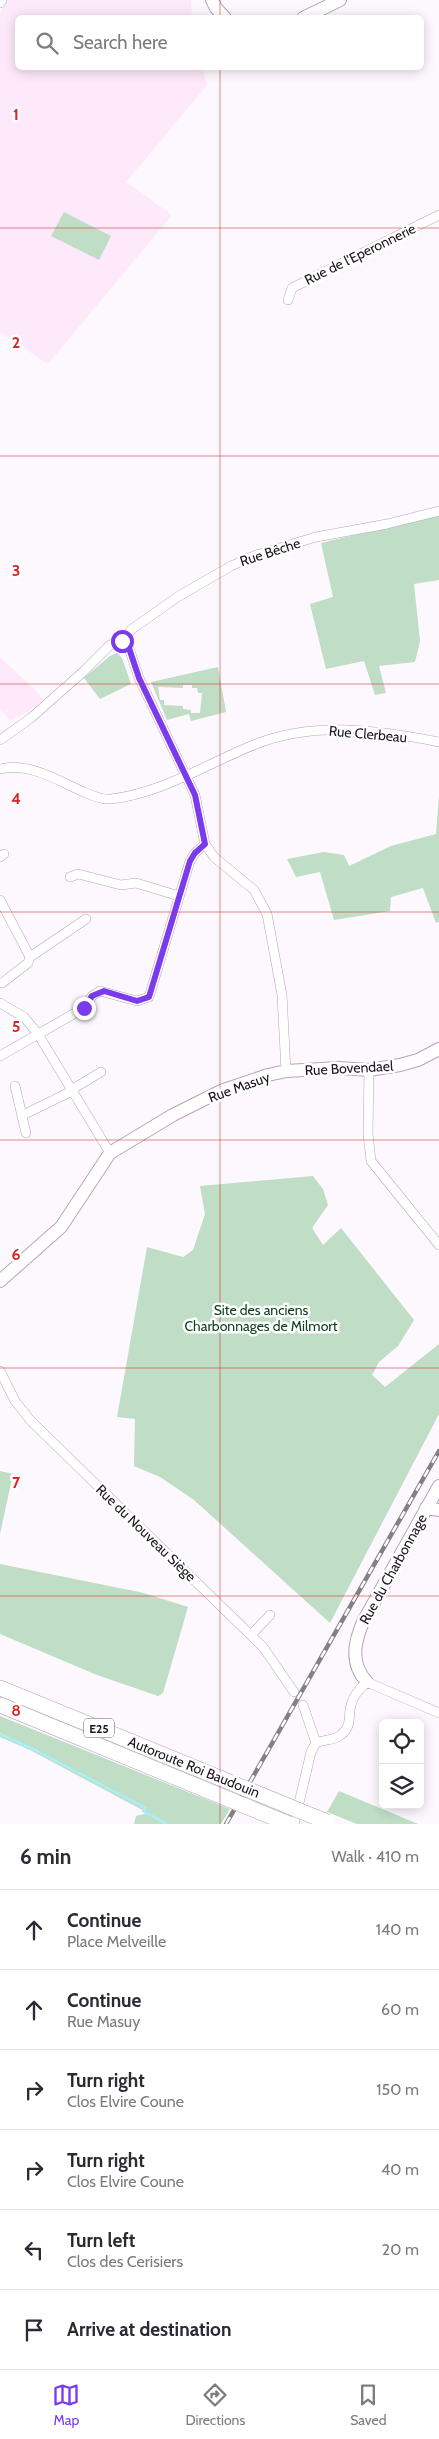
<!DOCTYPE html>
<html lang="en">
<head>
<meta charset="utf-8">
<style>
  body { margin:0; font-family:Cabin,sans-serif; background:#f2f2f3; color:#2b2b33 }
  .controls { position:absolute; right:15px; bottom:15px; display:grid; overflow:hidden; border-radius:8px; box-shadow:0 2px 12px #0003 }
  .controls button { width:45px; height:45px; display:grid; place-items:center; padding:0; border:0; border-bottom:1px solid #e1e1e2; background:#fff; color:#2b2b33; font:25px sans-serif }
  .stop { position:absolute; width:15px; height:15px; margin:-11px; border:4px solid #7c3aed; border-radius:50%; background:#fff }
  .stop.end { background:#7c3aed; border-color:#fff; box-shadow:0 1px 5px #0008 }
  .list { margin:0; padding:0; list-style:none }
  h2 { display:flex; justify-content:space-between; align-items:center; height:65px; margin:0; padding:0 20px; font-size:21px }
  h2 small { font-size:16px; font-weight:400; color:#7c7c81 }
  .list li { display:grid; grid-template-columns:32px 1fr auto; gap:15px; align-items:center; box-sizing:border-box; height:80px; padding:0 20px; border-top:1px solid #e1e1e2 }
  .list b { display:block; font-size:19px; white-space:nowrap }
  .list p { margin:0; font-size:16px; white-space:nowrap; color:#7c7c81 }
  .list em { font-size:16px; font-style:normal; color:#7c7c81 }
  .icon { flex:none; width:28px; height:28px; fill:none; stroke:currentColor; stroke-width:2; stroke-linecap:round; stroke-linejoin:round }
  .map { position:relative; flex:none; width:439px; height:1824px; overflow:hidden }
  .search { position:absolute; background:#fff; box-shadow:0 2px 12px #0003; left:15px; right:15px; top:15px; height:55px; display:flex; align-items:center; gap:12px; box-sizing:border-box; padding:0 18px; border-radius:8px; color:#7c7c81; font-size:19px }
  .sheet { height:545px; background:#fff }
  nav { display:flex; justify-content:space-around; align-items:center; box-sizing:border-box; height:70px; border-top:1px solid #e1e1e2; background:#fff; font-size:14px; color:#7c7c81 }
  nav a { display:grid; justify-items:center; gap:2px }
  nav .on { color:#7c3aed }
  .map>svg:first-child { display:block }
  .education { fill:#fde9f9 }
  .green { fill:#c0ddc5; fill-rule:evenodd }
  .lines { fill:none; stroke-linecap:round; stroke-linejoin:round }
  .stream { stroke:#a9eff9; stroke-width:2.5 }
  .street-casing { stroke:#b7a4bd; stroke-width:10 }
  .secondary-casing { stroke:#b7a4bd; stroke-width:14 }
  .highway-casing { stroke:#b7a4bd; stroke-width:16 }
  .street { stroke:#fff; stroke-width:9 }
  .secondary { stroke:#fff; stroke-width:12 }
  .highway { stroke:#fff; stroke-width:15 }
  .rail-casing { stroke:#847e86; stroke-width:4.5 }
  .rail { stroke:#fff; stroke-width:2.5; stroke-dasharray:8; stroke-linecap:butt }
  .highway-bridge-casing { stroke:#b7a4bd; stroke-width:16; stroke-linecap:butt }
  .highway-bridge { stroke:#fff; stroke-width:15 }
  .route { stroke:#7c3aed; stroke-width:6 }
  .grid { fill:none; stroke:#d62828; stroke-width:1; stroke-opacity:0.55 }
  .labels { text-anchor:middle; dominant-baseline:central; stroke-width:5; stroke-linejoin:round; paint-order:stroke }
  .shield { fill:#fff; stroke:#615c63; stroke-width:1 }
  .shield-label { font-size:12px; font-weight:bold; fill:#1d1620 }
  .street-label { font-size:14px; fill:#1d1620; stroke:#fff }
  .park-label { font-size:14px; fill:#0e4320; stroke:#fff }
  .grid-label { font-size:16px; text-anchor:middle; font-weight:bold; fill:#d62828; stroke:#fff; stroke-width:5; stroke-linejoin:round; paint-order:stroke }
</style>
</head>
<body>
<div class="map">
<svg width="439" height="1824" viewBox="0 0 439 1824">
  <rect width="100%" height="100%" fill="#fcf8fd"/>
  <!-- education -->
  <g class="education">
    <polygon points="7,0 191,0 192,17 18,18 18,68 202,68 207,85 126,182 172,215 48,364 0,332 0,14"/>
    <polygon points="0,657 44,699 29,711 10,720 0,709"/>
  </g>
  <!-- green -->
  <g class="green">
    <polygon points="64,212 111,236 99,260 51,236"/>
    <polygon points="439,515 439,580 414,584 420,641 415,662 379,666 386,693 375,695 364,661 326,669 310,604 333,597 321,543"/>
    <polygon points="117,653 122,658 131,684 100,699 84,678 110,656"/>
    <path d="M 218,667 L 226,712 L 191,721 L 189,714 L 167,720 L 151,682 ZM 183,685 L 192,685 L 192,688 L 197,688 L 198,693 L 202,693 L 200,713 L 191,713 L 191,710 L 183,709 L 183,706 L 164,705 L 164,700 L 160,700 L 158,687 L 183,688 Z"/>
    <polygon points="439,796 439,922 436,923 423,888 391,897 390,911 334,920 320,872 296,877 287,859 324,852 344,855 349,866 391,846 436,834"/>
    <polygon points="313,1176 323,1189 328,1205 312,1228 323,1245 341,1228 414,1320 398,1346 379,1362 372,1375 385,1387 439,1344 439,1414 330,1623 194,1500 160,1477 134,1466 135,1419 117,1417 147,1247 183,1257 193,1250 205,1214 200,1186"/>
    <polygon points="0,1471 13,1474 0,1534"/>
    <polygon points="0,1564 144,1593 188,1607 163,1693 158,1696 97,1675 0,1634"/>
    <polygon points="0,1716 230,1809 221,1824 134,1824 136,1816 148,1813 30,1750 0,1737"/>
    <polygon points="339,1791 418,1824 357,1824 327,1812"/>
  </g>
  <g class="lines">
    <!-- stream -->
    <polyline class="stream" points="0,1734 35,1750 146,1808 143,1811 167,1824"/>
    <!-- street casing -->
    <g class="street-casing">
      <g id="street">
        <polyline points="0,3 2,0"/>
        <polyline points="288,300 292,288 439,215"/>
        <polyline points="122,641 129,648 139,678 195,795 205,844 214,857 254,890 267,914 282,995 286,1071"/>
        <polyline points="0,740 31,718 84,671 110,645 122,641 132,629 179,596 231,566 256,555 316,537 387,524 439,511"/>
        <path d="M 0,769 C 31,762 58,781 86,793 C 93,796 102,800 111,799 C 163,793 208,763 256,744 C 314,721 380,730 439,742"/>
        <polyline points="0,857 4,854"/>
        <polyline points="70,877 78,874 121,885 136,883 179,896"/>
        <polyline points="0,900 30,957"/>
        <polyline points="2,983 28,963 30,957 86,919"/>
        <polyline points="0,1003 24,1017 38,1034 110,1153"/>
        <polyline points="0,1056 84,1008 92,996 100,991 137,1001 149,997 190,861 195,853 205,844"/>
        <polyline points="369,1070 368,1134 371,1161 439,1245"/>
        <polyline points="15,1086 26,1133"/>
        <polyline points="71,1090 101,1072"/>
        <polyline points="23,1115 72,1091"/>
        <polyline points="0,1371 15,1401 31,1421 263,1647 294,1692"/>
        <polyline points="251,1635 270,1615"/>
        <polyline points="303,1705 316,1743"/>
        <path d="M 294,1824 L 311,1752 L 316,1743 C 325,1739 335,1741 342,1734 C 352,1726 348,1715 351,1705 C 353,1696 360,1688 367,1682 L 439,1713"/>
      </g>
    </g>
    <!-- secondary casing -->
    <g class="secondary-casing">
      <g id="secondary">
        <polyline points="212,0 216,8 225,18"/>
        <polyline points="303,18 340,0"/>
        <polyline points="0,1281 61,1227 110,1153 173,1115 221,1091 268,1075 286,1071 339,1068 369,1070 400,1065 418,1060 439,1049"/>
        <polyline points="426,1508 439,1510"/>
        <path d="M 367,1682 C 350,1664 354,1643 363,1622 L 439,1486"/>
      </g>
    </g>
    <!-- highway casing -->
    <g class="highway-casing">
      <g id="highway">
        <polyline points="0,1688 198,1769"/>
        <polyline points="0,1705 194,1785"/>
      </g>
    </g>
    <!-- street -->
    <use href="#street" class="street"/>
    <!-- secondary -->
    <use href="#secondary" class="secondary"/>
    <!-- highway -->
    <use href="#highway" class="highway"/>
    <!-- rail casing -->
    <g class="rail-casing">
      <polyline id="rail" points="226,1824 439,1451"/>
    </g>
    <!-- rail -->
    <use href="#rail" class="rail"/>
    <!-- highway-bridge casing -->
    <g class="highway-bridge-casing">
      <g id="highway-bridge">
        <polyline points="198,1769 327,1822"/>
        <polyline points="194,1785 289,1824"/>
      </g>
    </g>
    <!-- highway-bridge -->
    <use href="#highway-bridge" class="highway-bridge"/>
  </g>
  <g class="lines">
    <!-- route -->
    <polyline class="route" points="84,1008 92,996 104,991 137,1001 149,997 190,861 195,853 205,844 195,795 139,678 129,648 122,641"/>
  </g>
  <!-- grid -->
  <path class="grid" d="M 220,0 L 220,18M 220,68 L 220,1824M 0,228 L 439,228M 0,456 L 439,456M 0,684 L 439,684M 0,912 L 439,912M 0,1140 L 439,1140M 0,1368 L 439,1368M 0,1596 L 439,1596"/>
  <g class="labels">
    <!-- shield labels -->
    <rect class="shield" x="84" y="1718.5" width="30" height="19" rx="4"/>
    <g class="shield-label">
      <text x="99" y="1728">E25</text>
    </g>
    <!-- street labels -->
    <g class="street-label">
      <text transform="translate(360 254) rotate(-26)">Rue de l'Eperonnerie</text>
      <text transform="translate(270 552) rotate(-18)">Rue Bêche</text>
      <text transform="translate(368 734) rotate(5)">Rue Clerbeau</text>
      <text transform="translate(349 1068) rotate(-3)">Rue Bovendael</text>
      <text transform="translate(239 1087) rotate(-20)">Rue Masuy</text>
      <text transform="translate(146 1533) rotate(44)">Rue du Nouveau Siège</text>
      <text transform="translate(393 1569) rotate(-61)">Rue du Charbonnage</text>
      <text transform="translate(194 1767) rotate(22)">Autoroute Roi Baudouin</text>
    </g>
    <!-- park labels -->
    <g class="park-label">
      <text x="261" y="1310">Site des anciens<tspan x="261" dy="16">Charbonnages de Milmort</tspan></text>
    </g>
  </g>
  <g class="grid-label">
    <text x="16" y="120">1</text>
    <text x="16" y="348">2</text>
    <text x="16" y="576">3</text>
    <text x="16" y="804">4</text>
    <text x="16" y="1032">5</text>
    <text x="16" y="1260">6</text>
    <text x="16" y="1488">7</text>
    <text x="16" y="1716">8</text>
  </g>
</svg>
<div class="controls">
<button><svg class="icon" aria-label="locate" viewBox="0 0 24 24"><circle cx="12" cy="12" r="6"/><path d="M12 2v4M12 18v4M2 12h4M18 12h4"/></svg></button>
<button><svg class="icon" aria-label="layers" viewBox="0 0 24 24"><path d="M12 4l9 5-9 5-9-5zM3 14l9 5 9-5"/></svg></button>
</div>
<div class="stop" style="left:122px;top:641px"></div>
<div class="stop end" style="left:84px;top:1008px"></div>
<div class="search"><svg class="icon" aria-label="search" viewBox="0 0 24 24"><circle cx="10" cy="10" r="6"/><path d="M15 15l6 6"/></svg>Search here</div>
</div>
<section class="sheet">
<h2>6 min<small>Walk · 410 m</small></h2>
<ul class="list">
<li><svg class="icon" aria-label="ahead" viewBox="0 0 24 24"><path d="M12 20V5M6 11l6-6 6 6"/></svg><div><b>Continue</b><p>Place Melveille</p></div><em>140 m</em></li>
<li><svg class="icon" aria-label="ahead" viewBox="0 0 24 24"><path d="M12 20V5M6 11l6-6 6 6"/></svg><div><b>Continue</b><p>Rue Masuy</p></div><em>60 m</em></li>
<li><svg class="icon" aria-label="right" viewBox="0 0 24 24"><path d="M7 20v-9h11M14 6l5 5-5 5"/></svg><div><b>Turn right</b><p>Clos Elvire Coune</p></div><em>150 m</em></li>
<li><svg class="icon" aria-label="right" viewBox="0 0 24 24"><path d="M7 20v-9h11M14 6l5 5-5 5"/></svg><div><b>Turn right</b><p>Clos Elvire Coune</p></div><em>40 m</em></li>
<li><svg class="icon" aria-label="left" viewBox="0 0 24 24"><path d="M17 20v-9H6M10 6l-5 5 5 5"/></svg><div><b>Turn left</b><p>Clos des Cerisiers</p></div><em>20 m</em></li>
<li><svg class="icon" aria-label="arrive" viewBox="0 0 24 24"><path d="M6 21V4h12l-3 4 3 4H6"/></svg><div><b>Arrive at destination</b></div></li>
</ul>
</section>
<nav>
<a class="on"><svg class="icon" aria-label="map" viewBox="0 0 24 24"><path d="M3 6l6-2 6 2 6-2v14l-6 2-6-2-6 2zM9 4v14M15 6v14"/></svg>Map</a>
<a><svg class="icon" aria-label="directions" viewBox="0 0 24 24"><path d="M12 3l9 9-9 9-9-9zM9 14v-3h6M13 9l2 2-2 2"/></svg>Directions</a>
<a><svg class="icon" aria-label="saved" viewBox="0 0 24 24"><path d="M7 4h10v16l-5-4-5 4z"/></svg>Saved</a>
</nav>
</body>
</html>
